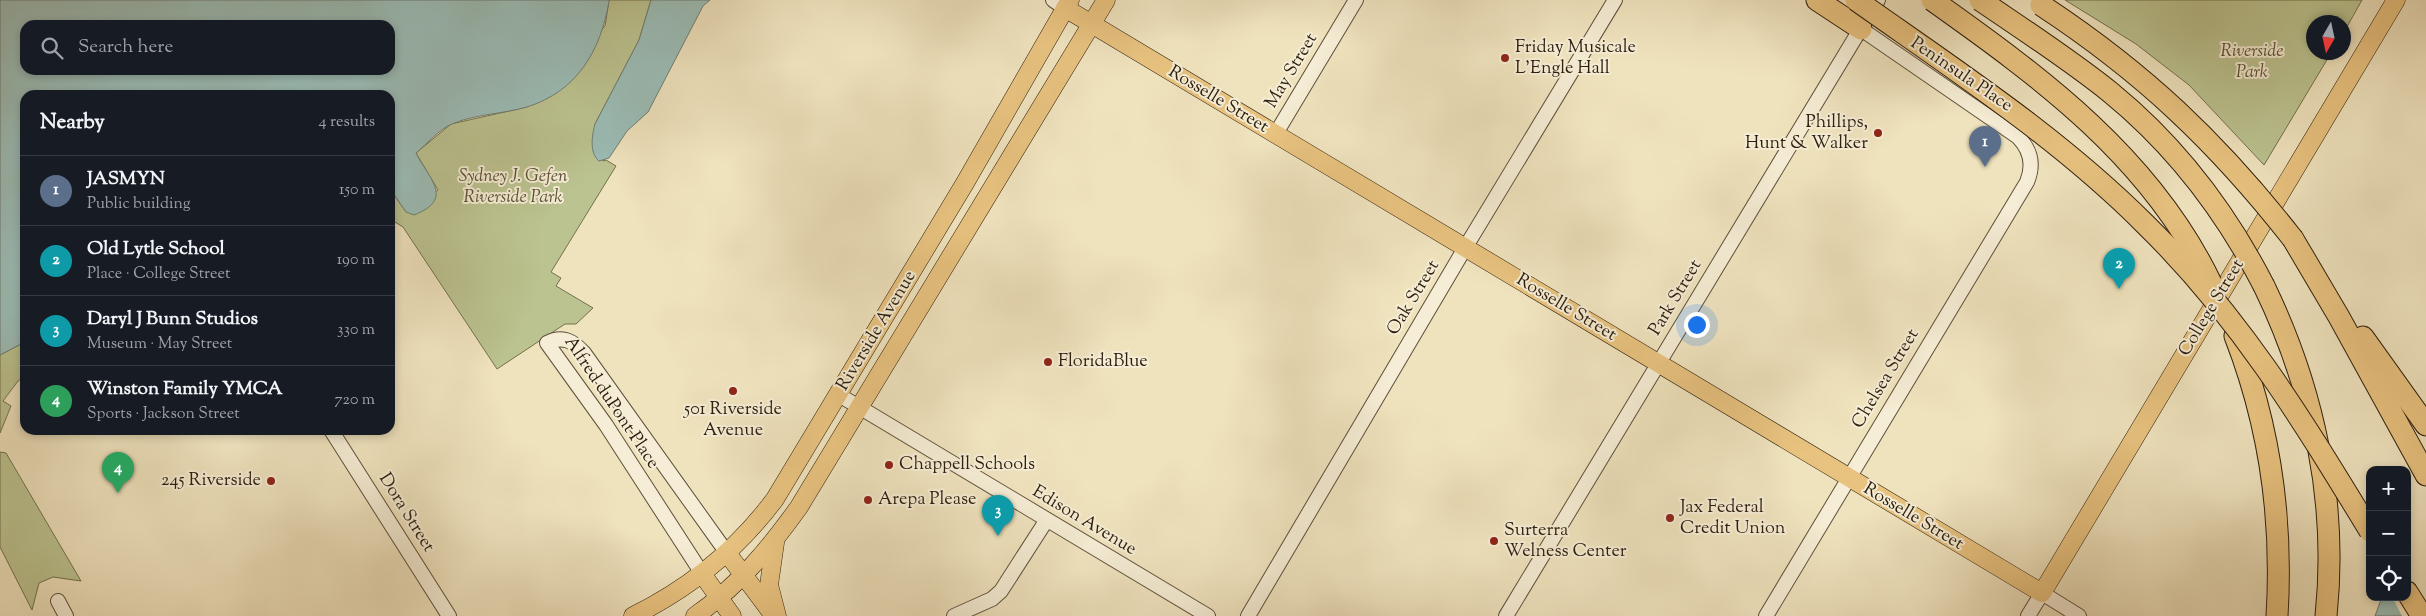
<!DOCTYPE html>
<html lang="en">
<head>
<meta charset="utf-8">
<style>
  body { margin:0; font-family:"Sorts Mill Goudy",serif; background:#242831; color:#f1f3f6 }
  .controls { position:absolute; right:15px; bottom:15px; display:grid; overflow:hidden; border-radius:10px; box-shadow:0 2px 8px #0003 }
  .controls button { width:45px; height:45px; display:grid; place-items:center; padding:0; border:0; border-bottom:1px solid #363941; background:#171b24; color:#f1f3f6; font:25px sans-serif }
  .compass { position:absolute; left:2306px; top:15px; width:45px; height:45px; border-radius:50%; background:#171b24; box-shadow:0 2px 8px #0003; rotate:189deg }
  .you { position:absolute; left:1696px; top:324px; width:18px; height:18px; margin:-12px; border:4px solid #fff; border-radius:50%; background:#1a73e8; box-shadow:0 0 0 8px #1a73e833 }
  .badge { display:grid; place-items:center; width:32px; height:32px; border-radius:50%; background:#7c3aed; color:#fff; font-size:16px; font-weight:700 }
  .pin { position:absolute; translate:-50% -41px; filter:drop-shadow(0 1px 2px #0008) }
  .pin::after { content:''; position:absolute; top:26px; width:18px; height:15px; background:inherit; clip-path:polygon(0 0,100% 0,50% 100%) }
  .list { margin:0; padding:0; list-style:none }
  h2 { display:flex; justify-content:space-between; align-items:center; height:65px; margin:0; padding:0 20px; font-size:21px }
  h2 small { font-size:16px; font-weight:400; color:#9ea1a6 }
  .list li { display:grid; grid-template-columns:32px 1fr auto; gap:15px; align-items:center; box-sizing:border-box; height:70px; padding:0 20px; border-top:1px solid #363941 }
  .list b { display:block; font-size:19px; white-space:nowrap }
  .list p { margin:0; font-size:16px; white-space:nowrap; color:#9ea1a6 }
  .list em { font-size:16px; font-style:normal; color:#9ea1a6 }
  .icon { flex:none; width:28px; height:28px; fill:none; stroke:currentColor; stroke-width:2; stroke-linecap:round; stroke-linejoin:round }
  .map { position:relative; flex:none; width:2426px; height:616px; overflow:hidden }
  .search { position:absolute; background:#171b24; box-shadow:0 2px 8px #0003; left:20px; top:20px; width:375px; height:55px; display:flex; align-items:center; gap:12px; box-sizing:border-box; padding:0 18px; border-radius:15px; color:#9ea1a6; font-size:19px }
  .panel { position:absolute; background:#171b24; box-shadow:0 2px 8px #0003; left:20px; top:90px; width:375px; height:345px; border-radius:15px }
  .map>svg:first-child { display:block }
  .green { fill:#bbc390; stroke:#74704f }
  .water { fill:#9bbdb7; stroke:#6f7d73; fill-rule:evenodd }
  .pier { fill:#efe3be }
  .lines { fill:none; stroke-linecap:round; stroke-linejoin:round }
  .minor-casing { stroke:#5e4f3a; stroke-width:16 }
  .major-casing { stroke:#2d1e0e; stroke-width:19 }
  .highway-casing { stroke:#2d1e0e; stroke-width:23 }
  .minor { stroke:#f5edd5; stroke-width:14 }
  .major { stroke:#e8c27f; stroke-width:18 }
  .highway { stroke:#e8c27f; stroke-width:21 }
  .highway-bridge-casing { stroke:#2d1e0e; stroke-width:23; stroke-linecap:butt }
  .highway-bridge { stroke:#e8c27f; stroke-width:21 }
  .poi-dot { fill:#8f2418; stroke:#f5edd5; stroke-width:2 }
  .labels { text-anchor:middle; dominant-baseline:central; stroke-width:4; stroke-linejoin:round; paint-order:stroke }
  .poi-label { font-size:18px; fill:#2d1e0e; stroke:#f5edd5; text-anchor:start }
  .park-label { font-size:18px; font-style:italic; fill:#585035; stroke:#f5edd5 }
  .street-label { font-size:18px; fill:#2d1e0e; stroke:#f5edd5 }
</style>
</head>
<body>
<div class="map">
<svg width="2426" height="616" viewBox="0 0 2426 616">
  <rect width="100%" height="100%" fill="#efe3be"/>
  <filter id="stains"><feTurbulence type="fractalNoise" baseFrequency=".004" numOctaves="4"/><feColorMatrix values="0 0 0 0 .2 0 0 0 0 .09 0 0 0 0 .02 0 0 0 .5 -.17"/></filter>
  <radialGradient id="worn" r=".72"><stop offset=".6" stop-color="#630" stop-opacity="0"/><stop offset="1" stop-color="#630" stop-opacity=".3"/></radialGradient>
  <!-- green -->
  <g class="green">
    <polygon points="609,0 651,0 639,40 595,124 603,161 606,160 616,166 551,272 561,278 556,286 593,308 576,324 565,324 497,369 403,227 390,219 390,189 406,212 438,190 416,153 451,124 527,107 605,26"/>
    <polygon points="2065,0 2362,0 2344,32 2344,22 2314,22 2314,52 2331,53 2264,165 2189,85 2136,44"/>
    <polygon points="25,342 25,376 18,381 3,401 11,406 0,433 0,355"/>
    <polygon points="0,452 6,453 81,581 53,577 39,583 32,610 0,547"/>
  </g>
  <!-- water -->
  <g class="water">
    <path d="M 0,0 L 609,0 L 609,2 C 600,52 577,91 527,107 C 503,114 475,114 452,124 C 439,129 427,144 416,153 C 429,179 455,199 414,215 L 406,212 L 390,189 L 390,95 L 25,95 L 25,342 L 0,355 ZM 25,25 L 390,25 L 390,70 L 25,70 Z"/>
    <path d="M 651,0 L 710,0 L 703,6 L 648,112 L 627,131 L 609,158 L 599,161 C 589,153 592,135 595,124 L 639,40 Z"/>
    <polygon points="2382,597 2407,597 2426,616 2375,616"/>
  </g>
  <!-- pier -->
  <polygon class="pier" points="2407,582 2426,587 2426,616 2402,616 2392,597 2407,597"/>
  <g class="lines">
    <!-- minor casing -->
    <g class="minor-casing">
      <g id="minor">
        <polyline points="1053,0 1065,8"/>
        <polyline points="1275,135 1356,0"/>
        <polyline points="839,395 1208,616"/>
        <polyline points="331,430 449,616"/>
        <path d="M 703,575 L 606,425 L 547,343 C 563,335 573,341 584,353 L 727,553"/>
        <polyline points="58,601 66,616"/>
        <polyline points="954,616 992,599 1001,591 1046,521"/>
        <polyline points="1248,616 1465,248 1615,0"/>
        <polyline points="1506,616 1878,0"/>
        <path d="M 1766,616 L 2027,182 C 2034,165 2031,150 2018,137 L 1861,29"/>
        <polyline points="2028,616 2042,593 2079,616"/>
      </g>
    </g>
    <!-- major casing -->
    <g class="major-casing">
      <g id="major">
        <polyline points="1065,8 2042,593 2396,0"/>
        <polyline points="775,543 769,585 777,616"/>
        <polyline points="727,553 774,616"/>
        <polyline points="703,575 732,616"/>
        <path d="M 633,616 C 690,588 737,550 775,499 L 965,183 L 1070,0"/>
        <path d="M 695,616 C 738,586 769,549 799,507 L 1106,0"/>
      </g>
    </g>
    <!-- highway casing -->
    <g class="highway-casing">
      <g id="highway">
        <polyline points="1817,0 1861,29"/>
        <polyline points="2293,239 2339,317 2426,475"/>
        <path d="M 2264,286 C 2314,389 2338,502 2326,616"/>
        <path d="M 2235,336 C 2270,426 2283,519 2277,616"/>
        <polyline points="2363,337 2426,425"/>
        <polyline points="2407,592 2422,616"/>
      </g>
    </g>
    <!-- minor -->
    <use href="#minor" class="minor"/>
    <!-- major -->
    <use href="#major" class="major"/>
    <!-- highway -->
    <use href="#highway" class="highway"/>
    <!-- highway-bridge casing -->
    <g class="highway-bridge-casing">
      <g id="highway-bridge">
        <path d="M 1856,0 C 1955,70 2058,137 2145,224 C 2240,317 2301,418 2370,531"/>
        <path d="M 1932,0 C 2042,78 2151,158 2211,283"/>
        <path d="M 1980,0 C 2024,30 2069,59 2110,92 C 2175,145 2226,212 2264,286"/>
        <path d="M 2041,5 C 2143,72 2217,142 2293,239"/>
      </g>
    </g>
    <!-- highway-bridge -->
    <use href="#highway-bridge" class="highway-bridge"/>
  </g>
  <!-- markers -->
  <g class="poi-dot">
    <circle cx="1505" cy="58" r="5"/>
    <circle cx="1878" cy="133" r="5"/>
    <circle cx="1048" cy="362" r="5"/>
    <circle cx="733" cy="391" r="5"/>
    <circle cx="889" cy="465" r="5"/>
    <circle cx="271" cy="481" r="5"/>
    <circle cx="868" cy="500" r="5"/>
    <circle cx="1670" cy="518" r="5"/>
    <circle cx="1494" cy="541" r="5"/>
  </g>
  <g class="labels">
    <!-- poi labels -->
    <g class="poi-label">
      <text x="1515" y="48">Friday Musicale<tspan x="1515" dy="21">L'Engle Hall</tspan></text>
      <text x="1868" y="123" text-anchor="end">Phillips,<tspan x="1868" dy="21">Hunt &amp; Walker</tspan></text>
      <text x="1058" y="362">FloridaBlue</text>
      <text x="733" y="410" text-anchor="middle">501 Riverside<tspan x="733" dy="21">Avenue</tspan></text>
      <text x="899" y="465">Chappell Schools</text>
      <text x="261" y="481" text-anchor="end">245 Riverside</text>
      <text x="878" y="500">Arepa Please</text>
      <text x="1680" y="508">Jax Federal<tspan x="1680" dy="21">Credit Union</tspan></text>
      <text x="1504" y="531">Surterra<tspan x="1504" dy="21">Welness Center</tspan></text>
    </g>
    <!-- park labels -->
    <g class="park-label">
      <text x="2252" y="52">Riverside<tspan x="2252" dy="21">Park</tspan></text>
      <text x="513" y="177">Sydney J. Gefen<tspan x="513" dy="21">Riverside Park</tspan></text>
    </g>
    <!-- street labels -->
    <g class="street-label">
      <text transform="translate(1292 71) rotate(-59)">May Street</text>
      <text transform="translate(1961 75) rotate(34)">Peninsula Place</text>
      <text transform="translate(1218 100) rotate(31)">Rosselle Street</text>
      <text transform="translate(1414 298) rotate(-59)">Oak Street</text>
      <text transform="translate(1676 298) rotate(-59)">Park Street</text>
      <text transform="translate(1566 308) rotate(31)">Rosselle Street</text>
      <text transform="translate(2212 308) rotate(-59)">College Street</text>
      <text transform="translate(877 331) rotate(-59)">Riverside Avenue</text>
      <text transform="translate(1886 379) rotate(-59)">Chelsea Street</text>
      <text transform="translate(611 403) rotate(56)">Alfred duPont Place</text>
      <text transform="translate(406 513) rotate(58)">Dora Street</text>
      <text transform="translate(1913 517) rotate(31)">Rosselle Street</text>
      <text transform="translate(1084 521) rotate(31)">Edison Avenue</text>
    </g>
  </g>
  <rect width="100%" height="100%" filter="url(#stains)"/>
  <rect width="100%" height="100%" fill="url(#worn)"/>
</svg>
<div class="controls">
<button>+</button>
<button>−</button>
<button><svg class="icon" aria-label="locate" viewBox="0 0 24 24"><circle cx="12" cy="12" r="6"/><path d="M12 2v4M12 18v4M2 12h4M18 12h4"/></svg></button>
</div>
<svg class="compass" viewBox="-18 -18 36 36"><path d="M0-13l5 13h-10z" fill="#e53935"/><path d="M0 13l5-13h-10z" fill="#9ea1a6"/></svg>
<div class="you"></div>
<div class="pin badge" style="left:1985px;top:167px;background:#5c6f8a">1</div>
<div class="pin badge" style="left:2119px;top:289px;background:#0f9aa8">2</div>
<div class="pin badge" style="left:998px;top:536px;background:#0f9aa8">3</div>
<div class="pin badge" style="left:118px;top:493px;background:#2e9e5b">4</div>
<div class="search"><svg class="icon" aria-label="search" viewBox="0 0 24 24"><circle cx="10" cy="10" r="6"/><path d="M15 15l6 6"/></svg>Search here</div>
<section class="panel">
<h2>Nearby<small>4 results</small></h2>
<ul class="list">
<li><span class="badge" style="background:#5c6f8a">1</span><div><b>JASMYN</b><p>Public building</p></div><em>150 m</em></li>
<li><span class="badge" style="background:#0f9aa8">2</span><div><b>Old Lytle School</b><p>Place · College Street</p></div><em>190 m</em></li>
<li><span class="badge" style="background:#0f9aa8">3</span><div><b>Daryl J Bunn Studios</b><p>Museum · May Street</p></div><em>330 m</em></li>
<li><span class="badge" style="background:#2e9e5b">4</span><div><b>Winston Family YMCA</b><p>Sports · Jackson Street</p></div><em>720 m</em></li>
</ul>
</section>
</div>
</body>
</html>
